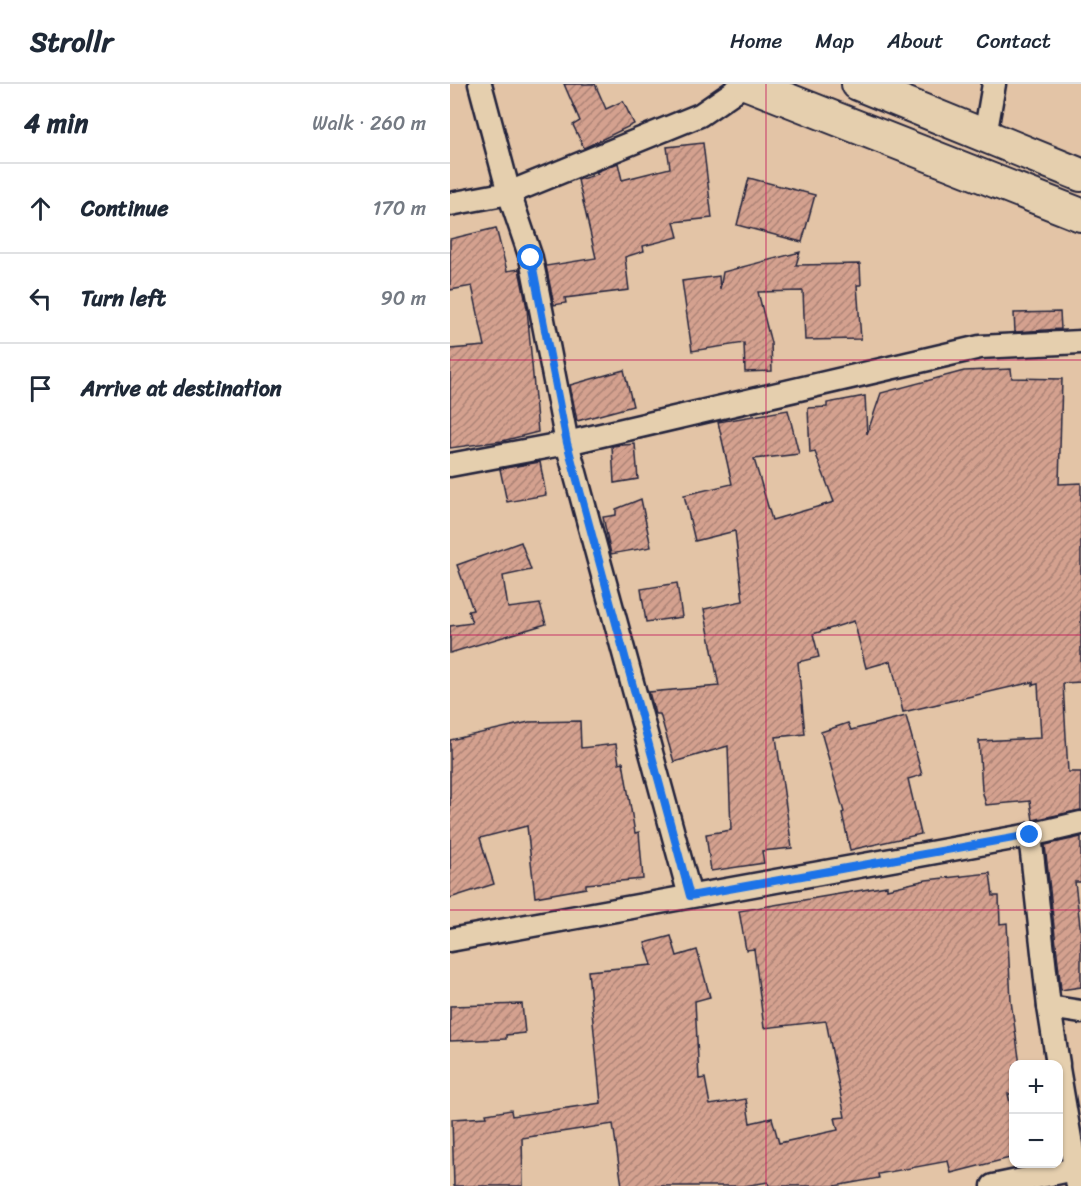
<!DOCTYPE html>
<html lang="en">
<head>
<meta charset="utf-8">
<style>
  body { margin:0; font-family:Sriracha,sans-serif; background:#f2f2f3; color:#1f2937 }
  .controls { position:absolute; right:18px; bottom:18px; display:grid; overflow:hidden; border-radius:12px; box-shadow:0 2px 4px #0004 }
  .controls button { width:54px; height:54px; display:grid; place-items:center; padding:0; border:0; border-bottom:2px solid #e0e1e3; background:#fff; color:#1f2937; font:30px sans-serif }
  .stop { position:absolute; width:18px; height:18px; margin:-14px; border:4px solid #1a73e8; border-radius:50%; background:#fff }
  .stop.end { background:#1a73e8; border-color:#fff; box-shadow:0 2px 6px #0008 }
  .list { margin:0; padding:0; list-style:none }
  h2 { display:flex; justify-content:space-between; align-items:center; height:78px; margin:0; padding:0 24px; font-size:26px }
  h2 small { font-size:20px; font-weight:400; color:#747a83 }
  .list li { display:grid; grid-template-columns:39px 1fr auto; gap:18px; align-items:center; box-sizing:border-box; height:90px; padding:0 24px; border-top:2px solid #e0e1e3 }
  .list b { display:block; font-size:22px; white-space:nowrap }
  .list em { font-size:20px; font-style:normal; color:#747a83 }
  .icon { flex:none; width:33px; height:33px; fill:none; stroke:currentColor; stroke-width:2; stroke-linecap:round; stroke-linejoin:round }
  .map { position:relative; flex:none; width:631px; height:1102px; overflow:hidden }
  header { display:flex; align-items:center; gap:36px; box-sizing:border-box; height:84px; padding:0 30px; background:#fff; border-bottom:2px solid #e0e1e3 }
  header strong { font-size:28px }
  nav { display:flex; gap:33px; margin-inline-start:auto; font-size:21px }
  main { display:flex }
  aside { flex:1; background:#fff }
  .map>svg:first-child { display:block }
  .building { fill:url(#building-hatch); stroke:#22223b; stroke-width:1.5 }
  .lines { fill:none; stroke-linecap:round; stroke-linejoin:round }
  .street-casing { stroke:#22223b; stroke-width:27 }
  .secondary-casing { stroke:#22223b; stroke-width:36 }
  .street { stroke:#e5cfae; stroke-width:22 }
  .secondary { stroke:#e5cfae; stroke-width:32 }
  .route { stroke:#1a73e8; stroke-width:8 }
  .grid { fill:none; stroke:#c2185b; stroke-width:1.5; stroke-opacity:0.55 }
</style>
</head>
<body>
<header>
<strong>Strollr</strong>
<nav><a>Home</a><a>Map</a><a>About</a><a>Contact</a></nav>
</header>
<main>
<aside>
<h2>4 min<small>Walk · 260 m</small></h2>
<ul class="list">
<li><svg class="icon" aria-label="ahead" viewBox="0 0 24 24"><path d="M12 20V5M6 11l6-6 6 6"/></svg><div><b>Continue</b></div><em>170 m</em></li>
<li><svg class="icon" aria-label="left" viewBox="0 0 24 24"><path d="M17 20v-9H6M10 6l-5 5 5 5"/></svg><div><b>Turn left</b></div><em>90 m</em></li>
<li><svg class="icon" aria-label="arrive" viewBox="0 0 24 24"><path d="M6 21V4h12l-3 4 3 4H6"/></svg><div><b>Arrive at destination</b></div></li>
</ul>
</aside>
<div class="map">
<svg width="631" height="1102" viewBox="0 0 631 1102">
  <defs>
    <pattern id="building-hatch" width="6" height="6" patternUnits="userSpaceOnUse" patternTransform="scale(1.5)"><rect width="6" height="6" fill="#d4a18f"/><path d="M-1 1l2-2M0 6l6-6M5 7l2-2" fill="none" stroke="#ac8376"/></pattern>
  </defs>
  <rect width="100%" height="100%" fill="#e3c4a6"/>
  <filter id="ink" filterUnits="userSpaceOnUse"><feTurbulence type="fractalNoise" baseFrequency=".0167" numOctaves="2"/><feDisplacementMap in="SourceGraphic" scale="12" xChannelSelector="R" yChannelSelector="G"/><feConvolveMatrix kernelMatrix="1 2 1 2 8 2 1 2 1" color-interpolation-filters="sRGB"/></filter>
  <g filter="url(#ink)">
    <!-- building -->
    <g class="building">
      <polygon points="114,0 145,0 156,25 173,17 184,40 134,64 123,41 130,37"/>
      <polygon points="253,59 262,134 224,138 228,153 193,162 194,167 175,173 179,206 115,214 116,219 104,221 96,182 146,174 128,96 148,90 146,88 168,79 172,96 220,84 217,63"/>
      <polygon points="299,94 365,111 352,158 287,141"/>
      <polygon points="46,144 57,187 69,185 77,224 88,348 52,357 0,364 0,265 35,262 22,202 0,206 0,155"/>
      <polygon points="350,168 346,181 410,180 411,201 407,201 411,255 355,256 353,207 308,208 321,259 322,287 295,288 294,259 242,267 232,197 269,192 270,205 273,188"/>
      <polygon points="610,228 611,245 565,248 564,229"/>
      <polygon points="561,285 562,294 612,295 609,400 631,399 631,598 613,599 618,688 631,688 631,726 583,736 580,717 536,721 532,706 529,657 591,654 588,600 583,601 583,598 453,628 441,577 416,584 404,537 363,550 369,573 348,578 355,650 326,653 342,764 312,767 314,779 261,787 256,750 281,746 278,662 224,678 210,630 205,630 199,608 269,602 254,525 293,517 285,447 245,457 234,411 282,400 268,338 338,326 349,370 304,375 322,436 384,418 365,368 360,369 358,324 377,323 377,319 415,312 417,350 431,309 514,287"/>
      <polygon points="174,286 183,322 127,337 120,301"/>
      <polygon points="185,360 188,395 164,399 162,362"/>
      <polygon points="90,378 96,411 57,418 50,385"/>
      <polygon points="191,415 201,463 161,470 153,433 166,431 166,425"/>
      <polygon points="71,458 81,486 53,492 58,524 90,520 96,540 0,569 0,542 22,539 18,527 23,526 7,481"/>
      <polygon points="227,499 232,533 196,538 191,505"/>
      <polygon points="456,632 472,691 458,695 471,750 400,766 392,729 394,728 371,648 398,639 401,646"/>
      <polygon points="130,637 131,664 166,660 169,679 173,678 185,749 189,748 193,795 136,800 136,804 85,813 77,742 30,754 44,800 0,814 0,656 79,638"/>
      <polygon points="631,753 631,798 625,798 631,850 631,903 611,906 595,761"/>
      <polygon points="540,789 543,812 549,812 550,840 557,839 561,917 570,981 564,981 564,1010 558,1010 564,1036 564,1073 501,1089 498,1077 428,1090 429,1094 385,1102 319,1102 318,1098 294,1102 172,1102 163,1040 72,1054 73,1102 4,1102 2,1035 37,1033 36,1030 61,1026 62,1032 151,1019 138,887 202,881 195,859 221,852 227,872 247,866 260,913 245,917 249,995 255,994 260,1021 296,1015 300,1039 322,1034 329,1059 388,1046 385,1034 395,1033 376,937 314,944 304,865 296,866 289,827 437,802 437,805 476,796"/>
      <polygon points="72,920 75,949 56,951 56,955 0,957 0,922"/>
    </g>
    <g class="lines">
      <!-- street casing -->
      <g class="street-casing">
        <g id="street">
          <polyline points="30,0 59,109 81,174 117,359 240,812"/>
          <polyline points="535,52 544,0"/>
          <polyline points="0,120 59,109 250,31 295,0"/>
          <polyline points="0,381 117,359 530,263 631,258"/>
          <polyline points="580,751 599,923 608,980"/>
          <polyline points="0,856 580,751 631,739"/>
          <polyline points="599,923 631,928"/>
          <polyline points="608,984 628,1102"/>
          <polyline points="543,1102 625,1085"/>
        </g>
      </g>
      <!-- secondary casing -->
      <g class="secondary-casing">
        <g id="secondary">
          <polyline points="298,0 631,131"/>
          <polyline points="408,0 631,91"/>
        </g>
      </g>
      <!-- street -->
      <use href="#street" class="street"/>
      <!-- secondary -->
      <use href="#secondary" class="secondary"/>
    </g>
  </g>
  <g class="lines" filter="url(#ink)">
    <!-- route -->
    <polyline class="route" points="81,174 117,359 240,812 580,751"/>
  </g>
  <!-- grid -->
  <path class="grid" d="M 316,0 L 316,1102M 0,276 L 631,276M 0,551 L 631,551M 0,826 L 631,826"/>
</svg>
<div class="controls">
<button>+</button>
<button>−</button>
</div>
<div class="stop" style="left:81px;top:174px"></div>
<div class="stop end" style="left:580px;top:751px"></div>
</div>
</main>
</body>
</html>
